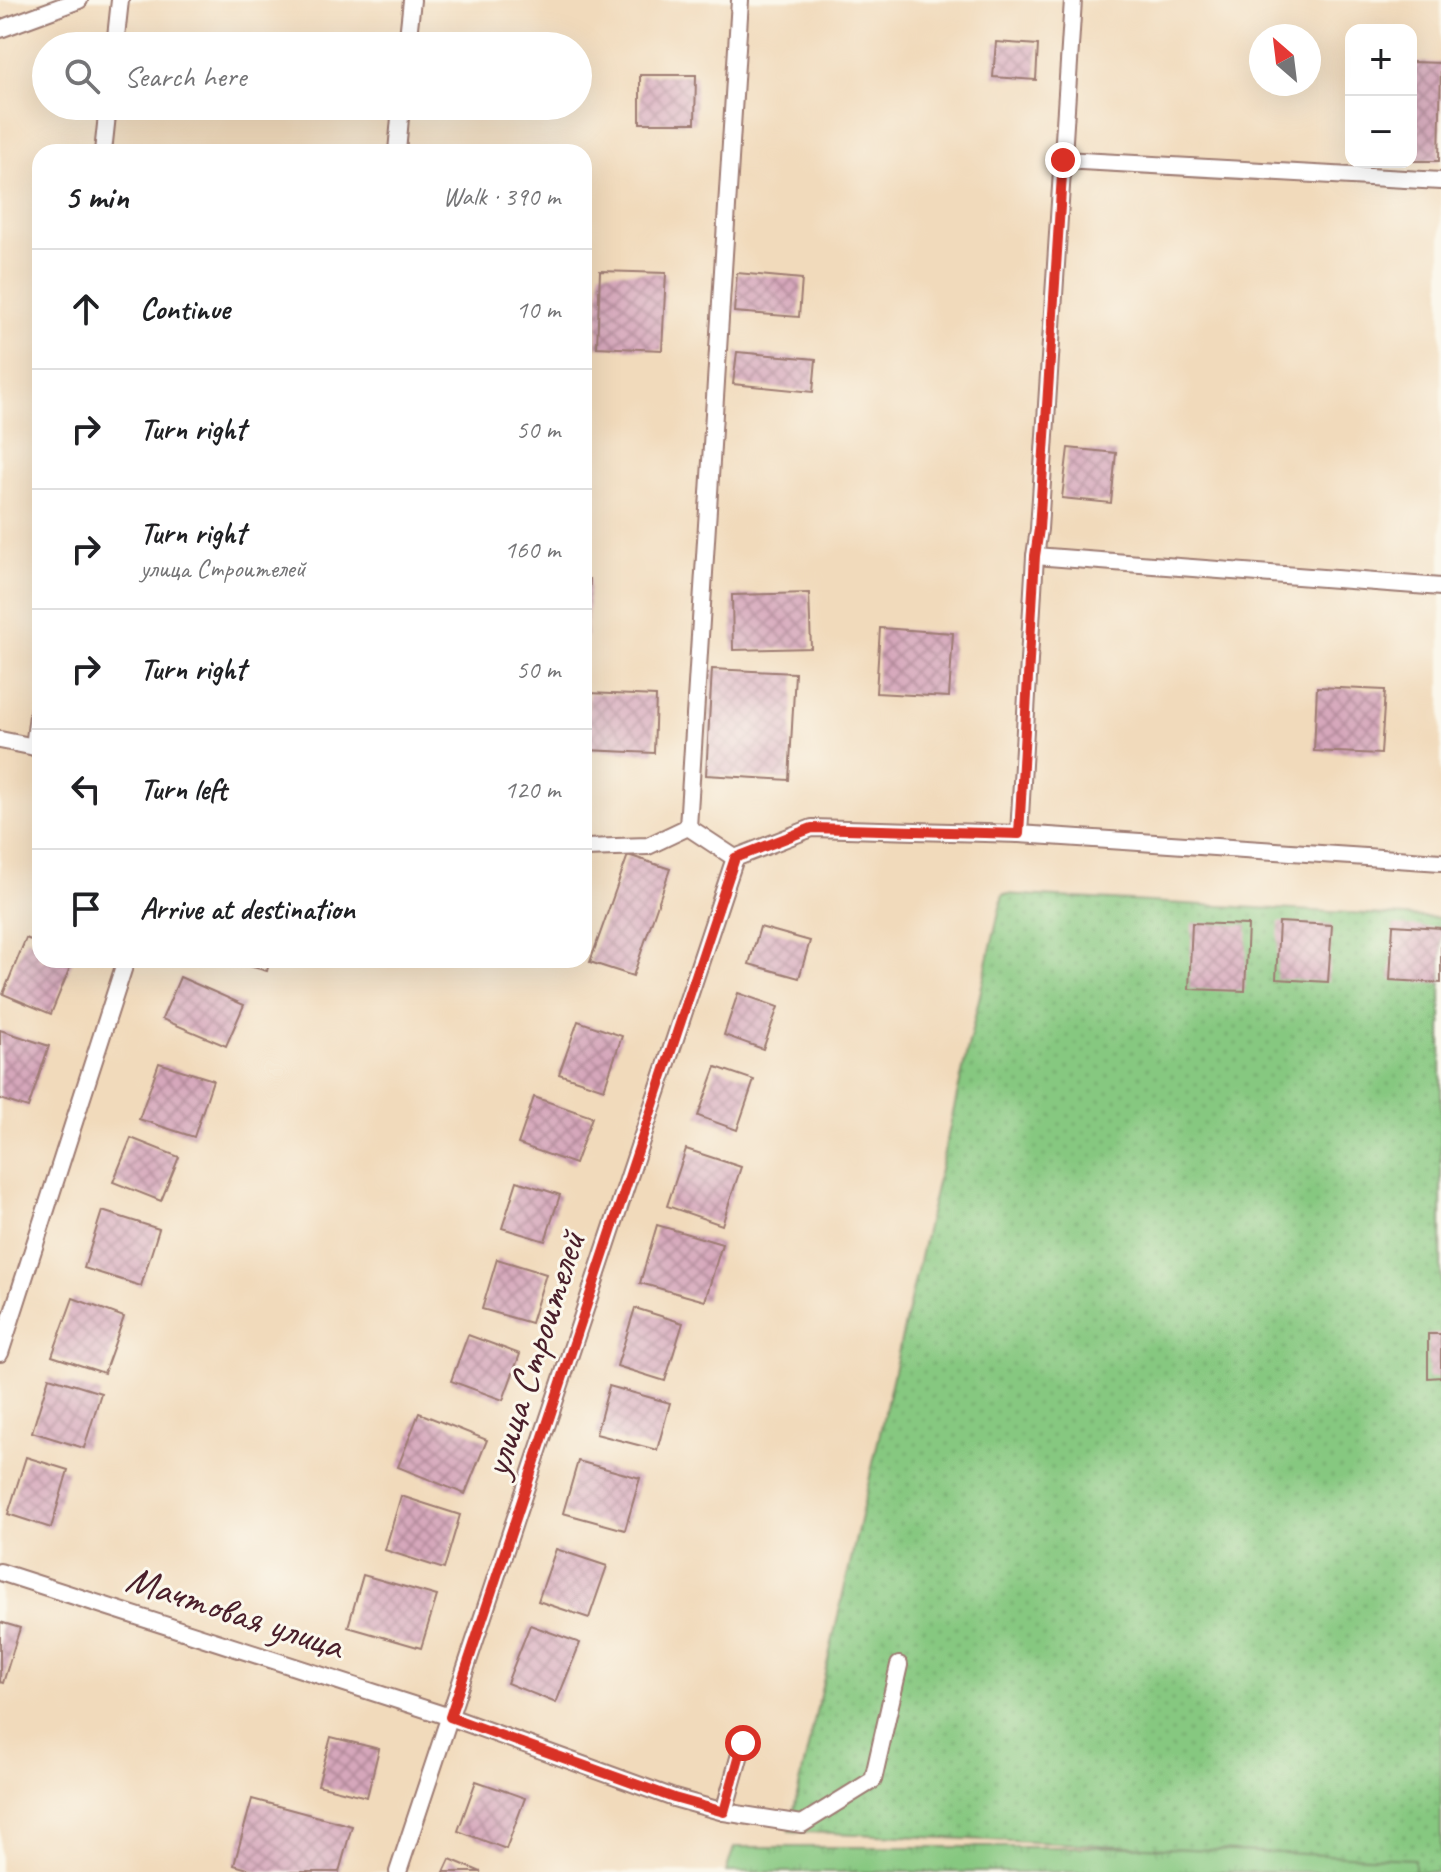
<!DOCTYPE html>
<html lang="en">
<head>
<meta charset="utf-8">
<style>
  body { margin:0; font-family:Caveat,sans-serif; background:#f2f2f2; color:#202124 }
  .controls { position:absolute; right:24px; top:24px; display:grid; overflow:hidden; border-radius:16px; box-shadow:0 8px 32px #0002 }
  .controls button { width:72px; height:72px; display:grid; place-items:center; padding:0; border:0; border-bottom:2px solid #e0e0e0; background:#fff; color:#202124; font:40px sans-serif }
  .compass { position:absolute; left:1249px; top:24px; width:72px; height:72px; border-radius:50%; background:#fff; box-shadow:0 8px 32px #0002; rotate:332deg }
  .stop { position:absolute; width:24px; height:24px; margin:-18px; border:6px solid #d93025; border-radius:50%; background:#fff }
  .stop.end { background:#d93025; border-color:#fff; box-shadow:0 2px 8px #0008 }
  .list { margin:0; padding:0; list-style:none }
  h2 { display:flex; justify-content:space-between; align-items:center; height:104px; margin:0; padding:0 32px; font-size:34px }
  h2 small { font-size:26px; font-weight:400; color:#757577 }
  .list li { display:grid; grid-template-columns:52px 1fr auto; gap:24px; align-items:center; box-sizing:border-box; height:120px; padding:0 32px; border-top:2px solid #e0e0e0 }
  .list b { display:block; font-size:30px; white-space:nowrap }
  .list p { margin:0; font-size:26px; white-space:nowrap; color:#757577 }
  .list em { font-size:26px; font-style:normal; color:#757577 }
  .icon { flex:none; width:44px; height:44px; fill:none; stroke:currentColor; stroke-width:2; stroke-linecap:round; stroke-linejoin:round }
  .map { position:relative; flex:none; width:1441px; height:1872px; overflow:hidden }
  .search { position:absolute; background:#fff; box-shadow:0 8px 32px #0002; left:32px; top:32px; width:560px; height:88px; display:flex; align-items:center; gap:20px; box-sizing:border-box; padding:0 28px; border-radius:44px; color:#757577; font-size:30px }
  .panel { position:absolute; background:#fff; box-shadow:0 8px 32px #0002; left:32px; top:144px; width:560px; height:824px; border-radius:24px }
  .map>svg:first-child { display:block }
  .grass { fill:url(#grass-tufts); stroke:#687456; stroke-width:2 }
  .garden { fill:url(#garden-dots); stroke:#687456; stroke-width:2 }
  .building { fill:url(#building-cross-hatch) }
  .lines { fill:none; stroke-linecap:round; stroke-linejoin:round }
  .service-casing { stroke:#9e7c73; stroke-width:20 }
  .service { stroke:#fff; stroke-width:16 }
  .route { stroke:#d93025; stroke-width:10 }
  .labels { text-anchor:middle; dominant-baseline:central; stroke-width:6; stroke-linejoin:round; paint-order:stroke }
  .street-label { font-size:40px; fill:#4a1f2b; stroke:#fbf7ec }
</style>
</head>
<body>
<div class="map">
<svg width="1441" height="1872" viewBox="0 0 1441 1872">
  <defs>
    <pattern id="grass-tufts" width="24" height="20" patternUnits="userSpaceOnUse" patternTransform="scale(2)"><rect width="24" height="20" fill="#86c880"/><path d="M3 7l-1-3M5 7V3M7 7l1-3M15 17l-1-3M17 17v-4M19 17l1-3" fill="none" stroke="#75ab6f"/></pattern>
    <pattern id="garden-dots" width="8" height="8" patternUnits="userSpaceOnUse" patternTransform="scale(2)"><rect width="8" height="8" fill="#86c880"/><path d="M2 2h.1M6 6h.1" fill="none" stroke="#75ab6f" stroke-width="1.8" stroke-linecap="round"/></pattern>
    <pattern id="building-cross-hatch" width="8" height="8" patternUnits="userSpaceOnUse" patternTransform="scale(2)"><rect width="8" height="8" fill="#d6a7bb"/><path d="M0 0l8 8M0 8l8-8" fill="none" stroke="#b08798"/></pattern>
  </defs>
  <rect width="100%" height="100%" fill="#fbf7ec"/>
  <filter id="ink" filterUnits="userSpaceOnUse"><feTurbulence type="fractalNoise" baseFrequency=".0125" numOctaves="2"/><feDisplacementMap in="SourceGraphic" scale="16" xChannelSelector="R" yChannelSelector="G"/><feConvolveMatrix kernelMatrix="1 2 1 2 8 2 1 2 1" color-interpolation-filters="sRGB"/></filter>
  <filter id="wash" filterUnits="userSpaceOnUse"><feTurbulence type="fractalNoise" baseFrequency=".006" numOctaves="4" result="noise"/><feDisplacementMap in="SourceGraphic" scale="32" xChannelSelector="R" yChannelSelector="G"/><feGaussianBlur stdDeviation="1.8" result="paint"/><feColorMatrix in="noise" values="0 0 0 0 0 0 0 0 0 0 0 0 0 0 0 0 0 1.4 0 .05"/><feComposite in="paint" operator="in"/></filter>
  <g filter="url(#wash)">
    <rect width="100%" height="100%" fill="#f1dabb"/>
    <!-- grass -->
    <polygon class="grass" points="734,1847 1441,1847 1441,1872 726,1872"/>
    <!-- garden -->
    <polygon class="garden" points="1003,894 1441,918 1441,1872 1414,1872 1414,1859 789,1831"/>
    <g id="blocks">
      <!-- building -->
      <g class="building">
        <polygon points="996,42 1038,45 1036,80 993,77"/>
        <polygon points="1411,62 1441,63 1439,161 1411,161"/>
        <polygon points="640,75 696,75 695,123 640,123"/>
        <polygon points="600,271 666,273 662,350 597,347"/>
        <polygon points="737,273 802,279 799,317 734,312"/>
        <polygon points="737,352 816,359 813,392 733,384"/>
        <polygon points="1068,448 1116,453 1111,503 1062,498"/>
        <polygon points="584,579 590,579 586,645 584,645"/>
        <polygon points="809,593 811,648 733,650 732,595"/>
        <polygon points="880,628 953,633 949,697 876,693"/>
        <polygon points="712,669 795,673 789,780 706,775"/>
        <polygon points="1317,687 1385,690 1381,754 1314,751"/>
        <polygon points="589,693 656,696 654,753 586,750"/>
        <polygon points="628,855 670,869 633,976 590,962"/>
        <polygon points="1279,922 1332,925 1328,982 1276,979"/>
        <polygon points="1192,923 1248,925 1245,991 1189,989"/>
        <polygon points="1393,925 1441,928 1441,983 1390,980"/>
        <polygon points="760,927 810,941 799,978 749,964"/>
        <polygon points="26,938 40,944 40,960 73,960 51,1014 3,994"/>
        <polygon points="228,960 270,960 267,971"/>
        <polygon points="180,977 244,1005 226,1046 162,1019"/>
        <polygon points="738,993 778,1007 763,1049 724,1035"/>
        <polygon points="578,1021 622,1036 604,1089 559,1074"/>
        <polygon points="0,1030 49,1046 28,1108 0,1099"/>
        <polygon points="159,1063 213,1080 194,1137 139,1119"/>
        <polygon points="716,1067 754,1080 737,1130 698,1116"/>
        <polygon points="534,1097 592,1117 575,1164 518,1144"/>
        <polygon points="131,1138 179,1157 161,1201 113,1182"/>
        <polygon points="686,1149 741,1167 722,1225 667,1206"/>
        <polygon points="517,1181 560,1195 545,1241 502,1228"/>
        <polygon points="102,1211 159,1229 141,1286 84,1268"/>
        <polygon points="657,1225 722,1244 705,1301 640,1283"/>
        <polygon points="497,1259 546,1274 531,1323 482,1309"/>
        <polygon points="73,1298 124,1317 104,1373 52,1356"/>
        <polygon points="635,1308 683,1323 665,1381 617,1366"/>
        <polygon points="1428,1334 1441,1334 1441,1377 1428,1378"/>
        <polygon points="468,1335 520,1354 503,1400 451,1381"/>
        <polygon points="49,1377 101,1393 84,1448 32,1432"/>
        <polygon points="609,1386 670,1403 657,1450 596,1434"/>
        <polygon points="419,1413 487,1440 465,1494 398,1467"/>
        <polygon points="26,1457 68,1470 51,1528 8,1514"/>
        <polygon points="578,1461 640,1478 625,1530 563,1513"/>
        <polygon points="401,1496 460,1515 444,1569 385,1550"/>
        <polygon points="556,1549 607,1566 589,1618 538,1601"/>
        <polygon points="363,1575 437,1596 421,1648 348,1627"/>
        <polygon points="0,1622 20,1628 3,1683 0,1682"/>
        <polygon points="530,1625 580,1643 556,1703 507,1683"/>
        <polygon points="331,1737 379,1749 367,1797 318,1785"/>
        <polygon points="476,1781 525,1798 506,1849 458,1831"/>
        <polygon points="252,1799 352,1826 339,1872 258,1872 234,1865"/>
        <polygon points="450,1859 481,1872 444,1872"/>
      </g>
    </g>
  </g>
  <g filter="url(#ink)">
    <use href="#blocks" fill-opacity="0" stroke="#9e7c73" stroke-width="2"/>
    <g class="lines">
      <!-- service casing -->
      <g class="service-casing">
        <g id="service">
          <polyline points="0,29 79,0"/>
          <polyline points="115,46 120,0"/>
          <polyline points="407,46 412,0"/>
          <polyline points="103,152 108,106"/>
          <polyline points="397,152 401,106"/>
          <polyline points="1063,160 1441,181"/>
          <polyline points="1035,556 1441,587"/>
          <polyline points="0,740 40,748"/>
          <polyline points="34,747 40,699"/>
          <polyline points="688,827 740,0"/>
          <polyline points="1019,834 1035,556 1039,529 1073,0"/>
          <polyline points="584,848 648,846 688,827 735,858 812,828 1019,834 1441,862"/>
          <polyline points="0,1353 126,960"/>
          <polyline points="0,1572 450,1717 674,1798 724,1812 802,1824 873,1780 899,1665"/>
          <polyline points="724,1812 743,1743"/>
          <polyline points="398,1872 735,858"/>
        </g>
      </g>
      <!-- service -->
      <use href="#service" class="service"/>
    </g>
  </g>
  <g class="lines" filter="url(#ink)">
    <!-- route -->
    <polyline class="route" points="743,1743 724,1812 674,1798 450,1717 735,858 812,828 1019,834 1035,556 1039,529 1063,160"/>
  </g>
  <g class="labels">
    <!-- street labels -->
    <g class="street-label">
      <text transform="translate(534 1354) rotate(-72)">улица Строителей</text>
      <text transform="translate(235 1612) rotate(18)">Мачтовая улица</text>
    </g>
  </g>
</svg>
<div class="controls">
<button>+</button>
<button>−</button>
</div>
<svg class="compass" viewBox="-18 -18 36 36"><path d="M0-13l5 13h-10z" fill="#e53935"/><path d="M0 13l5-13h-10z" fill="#757577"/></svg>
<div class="stop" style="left:743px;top:1743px"></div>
<div class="stop end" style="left:1063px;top:160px"></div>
<div class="search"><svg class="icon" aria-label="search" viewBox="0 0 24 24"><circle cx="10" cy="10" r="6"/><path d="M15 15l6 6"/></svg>Search here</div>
<section class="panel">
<h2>5 min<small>Walk · 390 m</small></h2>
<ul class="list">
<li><svg class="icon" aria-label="ahead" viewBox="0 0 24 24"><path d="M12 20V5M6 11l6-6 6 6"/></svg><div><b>Continue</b></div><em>10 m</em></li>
<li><svg class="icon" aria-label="right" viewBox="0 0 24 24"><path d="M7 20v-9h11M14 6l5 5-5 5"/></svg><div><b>Turn right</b></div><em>50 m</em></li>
<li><svg class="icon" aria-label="right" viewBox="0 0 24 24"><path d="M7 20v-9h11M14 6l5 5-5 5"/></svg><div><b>Turn right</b><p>улица Строителей</p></div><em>160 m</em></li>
<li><svg class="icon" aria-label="right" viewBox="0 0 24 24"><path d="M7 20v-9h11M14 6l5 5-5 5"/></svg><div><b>Turn right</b></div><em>50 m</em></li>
<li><svg class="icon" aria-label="left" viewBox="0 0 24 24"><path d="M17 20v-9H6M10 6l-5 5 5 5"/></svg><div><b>Turn left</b></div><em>120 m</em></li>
<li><svg class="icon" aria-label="arrive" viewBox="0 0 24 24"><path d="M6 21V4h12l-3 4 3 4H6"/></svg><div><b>Arrive at destination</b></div></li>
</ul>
</section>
</div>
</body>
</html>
